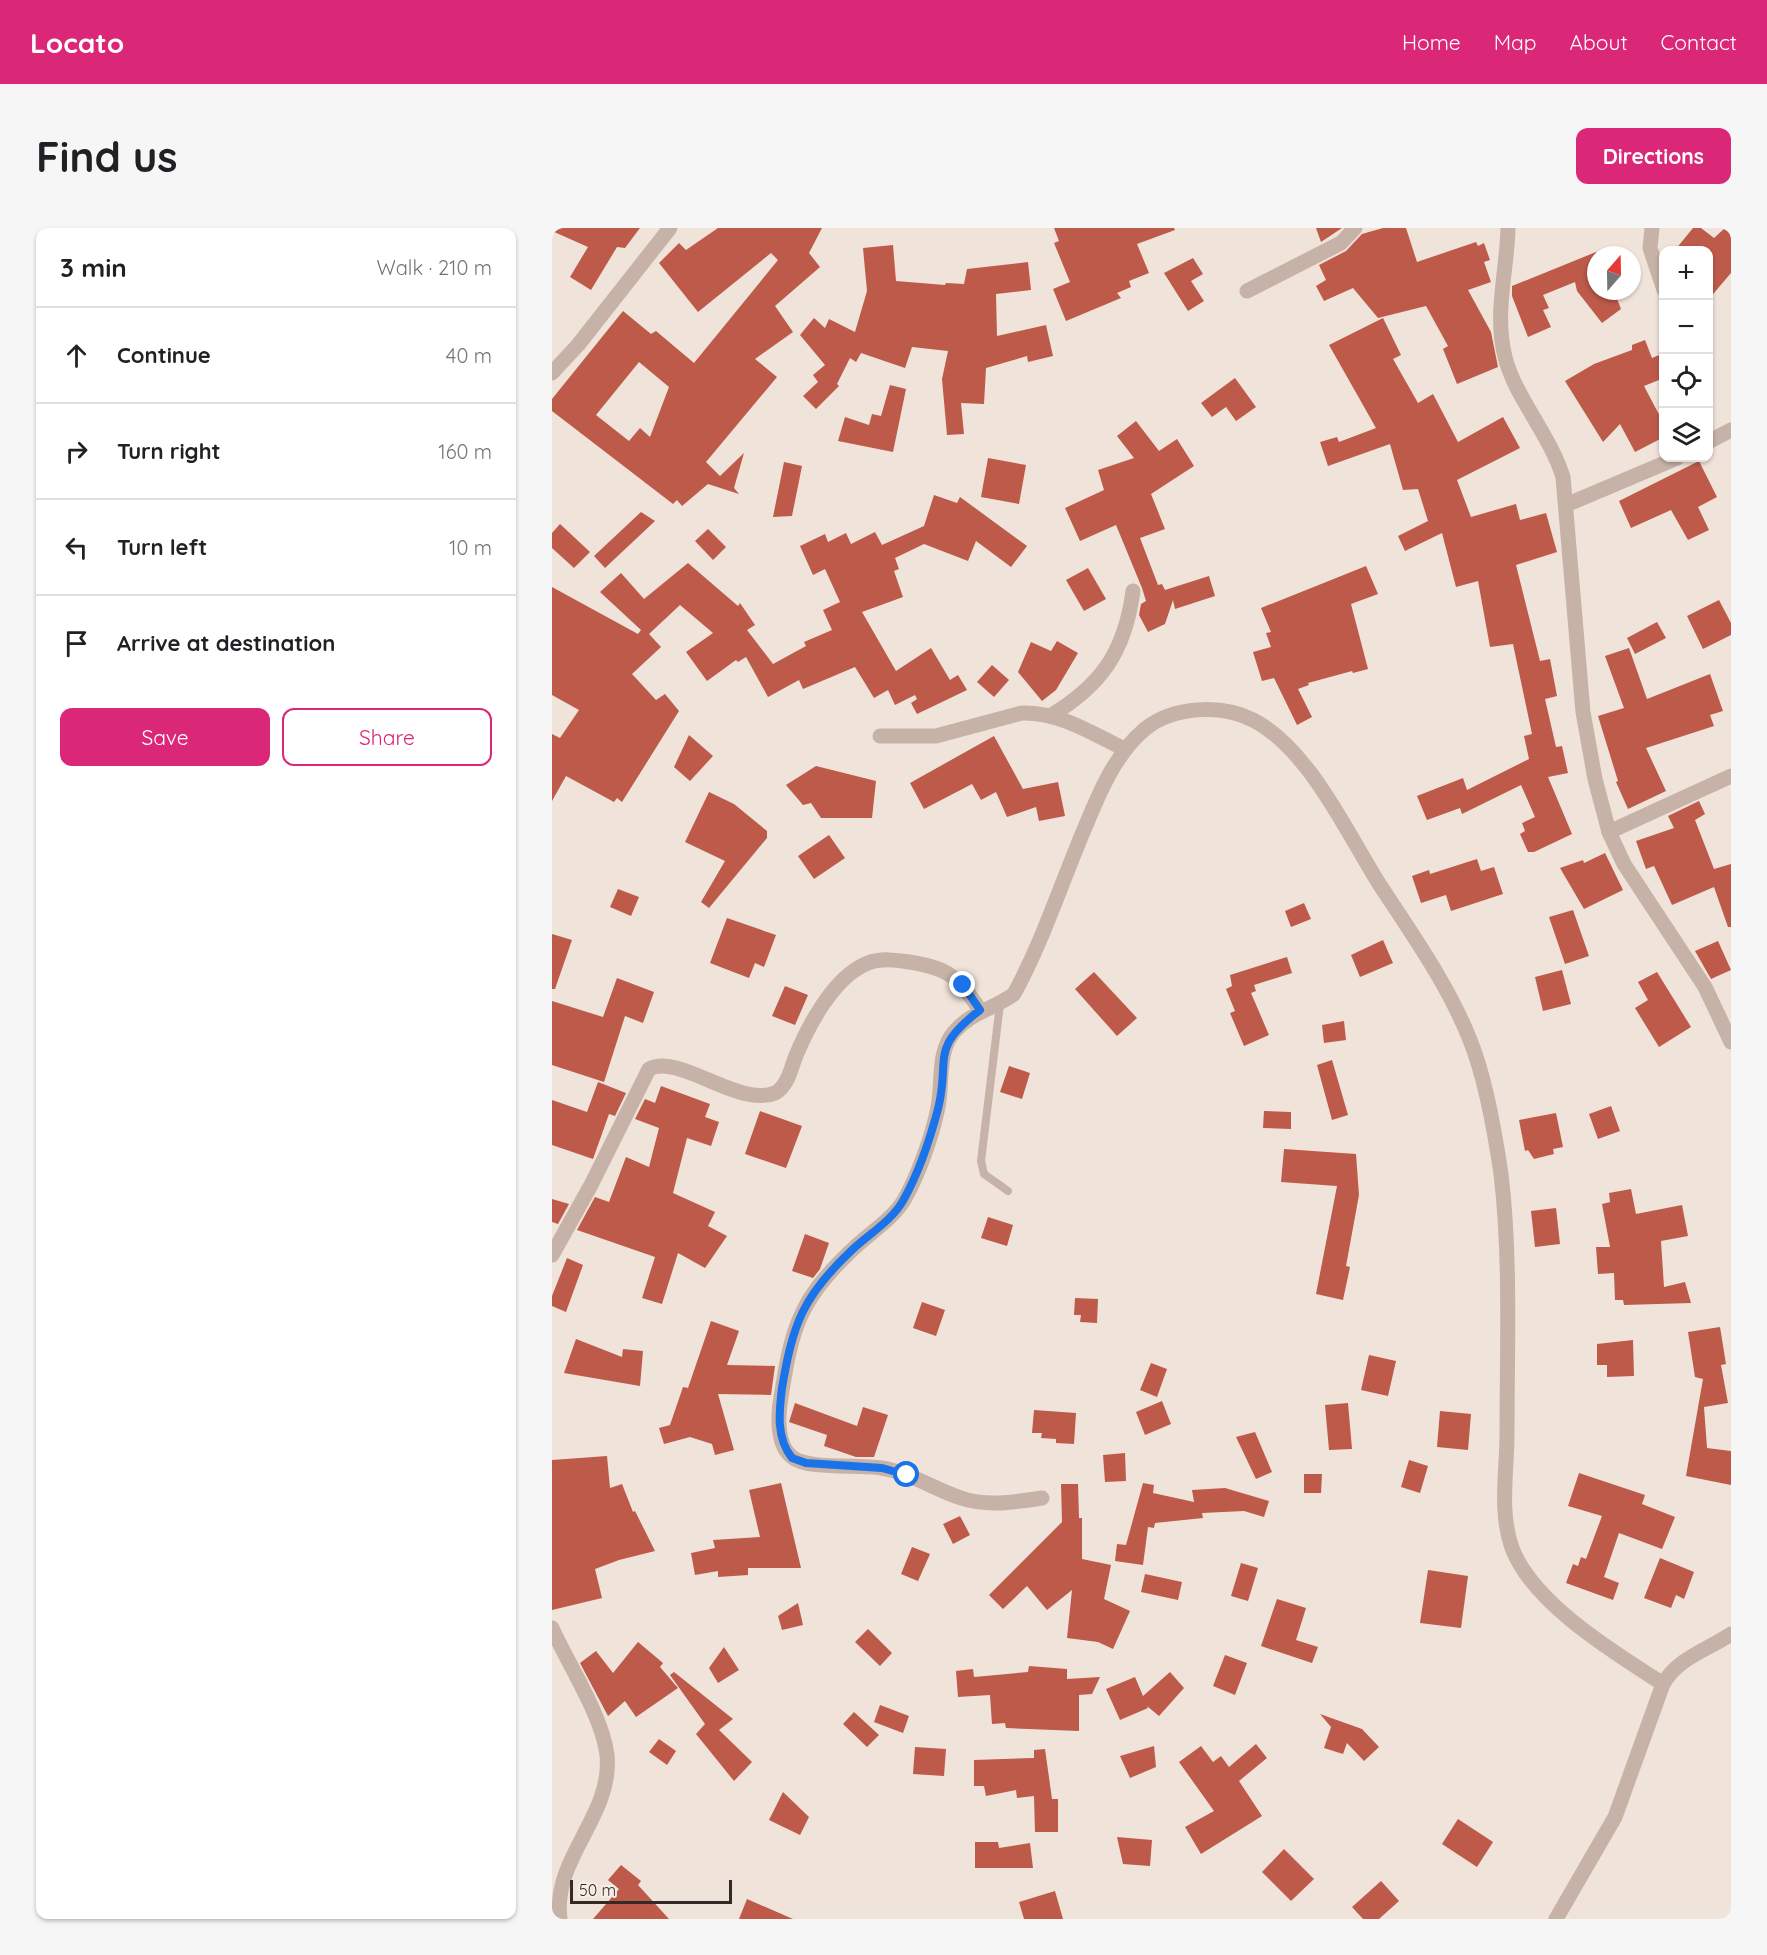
<!DOCTYPE html>
<html lang="en">
<head>
<meta charset="utf-8">
<style>
  body { margin:0; font-family:Quicksand,sans-serif; background:#f6f6f6; color:#202124 }
  .controls { position:absolute; right:18px; top:18px; display:grid; overflow:hidden; border-radius:12px; box-shadow:0 2px 4px #0004 }
  .controls button { width:54px; height:54px; display:grid; place-items:center; padding:0; border:0; border-bottom:2px solid #e0e0e0; background:#fff; color:#202124; font:30px sans-serif }
  .compass { position:absolute; left:1035px; top:18px; width:54px; height:54px; border-radius:50%; background:#fff; box-shadow:0 2px 4px #0004; rotate:20deg }
  .scale { position:absolute; left:18px; bottom:15px; width:162px; box-sizing:border-box; padding-left:6px; border:3px solid #332a27; border-top:0; font-size:16px; line-height:21px; white-space:nowrap; color:#332a27; -webkit-text-stroke:4px #f8eee6; paint-order:stroke }
  .stop { position:absolute; width:18px; height:18px; margin:-14px; border:4px solid #1a73e8; border-radius:50%; background:#fff }
  .stop.end { background:#1a73e8; border-color:#fff; box-shadow:0 2px 6px #0008 }
  .list { margin:0; padding:0; list-style:none }
  h2 { display:flex; justify-content:space-between; align-items:center; height:78px; margin:0; padding:0 24px; font-size:26px }
  h2 small { font-size:20px; font-weight:400; color:#757577 }
  .list li { display:grid; grid-template-columns:39px 1fr auto; gap:18px; align-items:center; box-sizing:border-box; height:96px; padding:0 24px; border-top:2px solid #e0e0e0 }
  .list b { display:block; font-size:22px; white-space:nowrap }
  .list em { font-size:20px; font-style:normal; color:#757577 }
  .actions { display:flex; gap:12px; padding:18px 24px }
  .actions a { flex:1; padding:14px 0; border:2px solid #db2777; border-radius:12px; text-align:center; font-size:21px; color:#db2777 }
  .actions .main { background:#db2777; color:#fff }
  .icon { flex:none; width:33px; height:33px; fill:none; stroke:currentColor; stroke-width:2; stroke-linecap:round; stroke-linejoin:round }
  .map { position:relative; flex:none; width:1179px; height:1691px; overflow:hidden; border-radius:12px }
  header { display:flex; align-items:center; gap:36px; box-sizing:border-box; height:84px; padding:0 30px; background:#db2777; color:#fff }
  header strong { font-size:28px }
  nav { display:flex; gap:33px; margin-inline-start:auto; font-size:21px }
  .intro { display:flex; align-items:center; justify-content:space-between; box-sizing:border-box; height:144px; padding:0 36px }
  h1 { margin:0; font-size:42px }
  .button { padding:15px 27px; border-radius:12px; background:#db2777; color:#fff; font-size:21px; font-weight:700 }
  main { display:flex; gap:36px; padding:0 36px }
  aside { flex:1; background:#fff; border-radius:12px; box-shadow:0 2px 4px #0004 }
  .map>svg:first-child { display:block }
  .building { fill:#bd5a4a; fill-rule:evenodd }
  .lines { fill:none; stroke-linecap:round; stroke-linejoin:round }
  .lane { stroke:#c6b2a7; stroke-width:8 }
  .street { stroke:#c6b2a7; stroke-width:15 }
  .route { stroke:#1a73e8; stroke-width:8 }
</style>
</head>
<body>
<header>
<strong>Locato</strong>
<nav><a>Home</a><a>Map</a><a>About</a><a>Contact</a></nav>
</header>
<div class="intro"><h1>Find us</h1><a class="button">Directions</a></div>
<main>
<aside>
<h2>3 min<small>Walk · 210 m</small></h2>
<ul class="list">
<li><svg class="icon" aria-label="ahead" viewBox="0 0 24 24"><path d="M12 20V5M6 11l6-6 6 6"/></svg><div><b>Continue</b></div><em>40 m</em></li>
<li><svg class="icon" aria-label="right" viewBox="0 0 24 24"><path d="M7 20v-9h11M14 6l5 5-5 5"/></svg><div><b>Turn right</b></div><em>160 m</em></li>
<li><svg class="icon" aria-label="left" viewBox="0 0 24 24"><path d="M17 20v-9H6M10 6l-5 5 5 5"/></svg><div><b>Turn left</b></div><em>10 m</em></li>
<li><svg class="icon" aria-label="arrive" viewBox="0 0 24 24"><path d="M6 21V4h12l-3 4 3 4H6"/></svg><div><b>Arrive at destination</b></div></li>
</ul>
<div class="actions"><a class="main">Save</a><a>Share</a></div>
</aside>
<div class="map">
<svg width="1179" height="1691" viewBox="0 0 1179 1691">
  <rect width="100%" height="100%" fill="#efe3da"/>
  <!-- building -->
  <g class="building">
    <polygon points="0,0 88,0 73,20 65,19 39,62 18,49 36,19 0,3"/>
    <path d="M 166,0 L 270,0 L 257,25 L 268,39 L 223,78 L 241,104 L 203,131 L 225,149 L 154,234 L 168,248 L 192,225 L 182,260 L 187,266 L 156,256 L 130,278 L 125,272 L 121,276 L 0,183 L 0,171 L 71,83 L 99,106 L 104,103 L 142,135 L 226,32 L 219,25 L 146,84 L 107,35 L 127,15 L 134,22 ZM 87,134 L 117,159 L 98,209 L 88,200 L 77,213 L 44,187 Z"/>
    <polygon points="502,0 622,0 623,2 585,16 597,45 577,53 579,59 565,65 569,70 514,93 501,61 518,54 502,15 507,13"/>
    <polygon points="764,0 790,0 769,14"/>
    <polygon points="831,0 854,0 865,34 924,14 926,18 932,15 938,32 932,34 939,54 916,62 939,104 946,139 905,156 891,121 896,118 874,78 826,90 801,60 772,73 764,58 774,52 767,37 794,23 810,6"/>
    <polygon points="1141,0 1149,0 1162,10 1173,0 1179,0 1179,45 1156,72 1156,22 1123,22"/>
    <polygon points="341,17 344,53 393,57 394,55 412,56 415,41 476,34 479,62 444,66 445,108 494,97 501,128 476,134 475,128 434,140 432,176 409,175 412,206 395,207 390,151 396,123 360,119 353,140 309,125 304,134 298,130 285,156 287,158 264,181 251,168 266,154 261,147 273,137 248,107 262,90 273,100 277,91 303,104 315,63 311,20"/>
    <polygon points="1044,24 1044,63 1062,63 1069,81 1050,95 1025,63 1023,54 991,67 997,80 991,82 999,99 976,109 960,68 960,58"/>
    <polygon points="641,30 651,46 639,53 652,73 636,83 612,45"/>
    <polygon points="831,90 849,127 841,131 866,175 881,166 906,214 951,189 968,220 905,252 919,289 964,276 968,292 994,285 1005,324 964,337 988,433 998,431 1005,468 993,471 1004,519 1010,518 1016,545 996,549 1020,606 982,624 976,624 968,606 973,603 970,595 983,589 969,557 910,586 908,580 875,592 865,568 911,550 915,562 977,531 972,508 980,506 961,416 938,419 926,353 904,359 890,305 853,323 846,308 876,293 866,261 851,262 838,216 776,238 768,214 785,209 787,214 824,200 777,117"/>
    <polygon points="1093,112 1100,130 1112,125 1112,150 1092,158 1112,196 1112,209 1083,224 1068,196 1051,214 1013,153 1042,136 1080,122 1080,117"/>
    <polygon points="683,150 704,179 684,193 674,179 660,189 649,175"/>
    <polygon points="338,157 354,161 341,224 286,213 293,189 317,197 320,186 329,188"/>
    <polygon points="584,193 607,223 625,211 642,238 599,266 613,301 588,310 606,357 610,356 613,362 657,348 663,368 623,381 621,372 613,396 596,404 587,387 589,376 594,373 590,360 564,297 528,313 513,280 552,262 546,242 582,230 565,208"/>
    <polygon points="436,230 474,237 467,276 429,269"/>
    <polygon points="1147,233 1165,269 1146,279 1157,302 1136,312 1119,282 1079,300 1067,273"/>
    <polygon points="232,234 250,238 240,288 221,289"/>
    <polygon points="382,267 405,275 408,269 475,318 459,339 424,313 416,333 372,316 343,330 347,341 342,343 351,369 310,384 344,443 379,420 398,452 406,447 415,462 365,486 359,475 365,471 363,467 343,477 336,462 322,470 303,439 251,461 247,452 216,469 194,429 186,434 184,432 155,453 134,424 161,405 128,377 97,406 109,419 80,446 104,472 113,466 127,483 70,574 65,570 62,574 14,548 0,573 0,506 8,510 27,482 0,467 0,359 86,406 89,402 48,364 69,345 92,371 136,335 186,378 188,375 203,397 195,402 221,436 254,418 252,414 280,402 271,382 288,374 273,341 261,347 248,318 273,306 276,314 294,305 299,316 323,304 330,317 372,298"/>
    <polygon points="89,284 103,293 53,340 42,328"/>
    <polygon points="8,296 38,324 22,340 0,320 0,305"/>
    <polygon points="156,301 174,319 161,332 143,313"/>
    <polygon points="814,338 826,366 799,376 816,441 801,445 800,443 756,455 757,457 746,461 760,489 745,497 722,450 710,453 701,424 719,419 714,405 719,404 709,380"/>
    <polygon points="536,340 554,371 532,383 514,352"/>
    <polygon points="1167,372 1179,395 1179,407 1151,421 1135,388"/>
    <polygon points="1105,394 1114,410 1083,426 1075,410"/>
    <polygon points="505,413 526,425 504,462 490,473 466,444 479,414 499,423"/>
    <polygon points="1077,420 1095,471 1158,446 1171,483 1158,487 1162,498 1094,520 1114,563 1076,581 1064,554 1066,553 1046,488 1072,480 1053,428"/>
    <polygon points="440,437 457,452 442,469 425,454"/>
    <polygon points="137,507 161,528 138,553 122,539"/>
    <polygon points="442,508 471,561 506,554 513,588 487,593 484,579 455,589 444,564 429,572 420,556 372,581 358,555"/>
    <polygon points="264,538 324,553 320,590 269,590 259,575 251,577 234,557"/>
    <polygon points="157,564 182,576 215,603 215,610 157,680 149,674 173,633 133,614"/>
    <polygon points="1147,573 1153,586 1143,592 1162,641 1179,636 1179,699 1176,699 1162,659 1120,677 1102,638 1094,641 1084,613 1122,600 1116,588"/>
    <polygon points="277,607 293,630 262,651 246,628"/>
    <polygon points="1053,625 1071,662 1032,681 1008,640 1031,632 1032,635"/>
    <polygon points="925,631 929,643 942,639 951,666 899,683 894,667 869,675 860,648 877,642 878,646"/>
    <polygon points="66,661 87,669 79,688 58,679"/>
    <polygon points="752,675 759,691 739,699 733,683"/>
    <polygon points="1021,682 1037,728 1013,736 997,689"/>
    <polygon points="175,690 224,707 212,739 203,735 197,750 158,735"/>
    <polygon points="0,706 20,712 3,761 0,761"/>
    <polygon points="831,712 841,735 808,749 799,727"/>
    <polygon points="1166,713 1179,742 1159,751 1143,723"/>
    <polygon points="735,729 740,745 702,757 704,763 699,765 717,807 692,818 678,785 683,783 674,761 680,758 678,747"/>
    <polygon points="1010,742 1019,776 991,783 983,749"/>
    <polygon points="542,744 585,790 565,808 523,761"/>
    <polygon points="1105,744 1139,799 1107,819 1083,780 1096,772 1086,754"/>
    <polygon points="65,750 102,764 91,795 73,788 52,854 0,837 0,773 51,789"/>
    <polygon points="233,758 256,767 243,797 220,788"/>
    <polygon points="792,793 794,812 772,815 770,797"/>
    <polygon points="780,832 796,887 780,892 765,837"/>
    <polygon points="457,838 478,845 470,871 448,864"/>
    <polygon points="46,854 74,865 63,888 57,886 41,931 0,917 0,872 35,884"/>
    <polygon points="109,858 158,876 153,889 167,894 159,918 135,910 121,965 163,984 156,998 175,1008 153,1040 126,1025 110,1076 90,1070 103,1029 25,1002 43,969 57,974 74,929 97,939 107,900 83,891 93,871 103,875"/>
    <polygon points="1059,878 1068,903 1046,911 1037,886"/>
    <polygon points="208,883 250,898 234,940 193,926"/>
    <polygon points="712,883 739,884 739,901 711,900"/>
    <polygon points="1004,885 1011,919 1001,921 1002,926 982,931 976,922 973,923 967,892"/>
    <polygon points="732,921 804,926 807,967 794,1038 798,1039 791,1072 764,1066 785,958 729,954"/>
    <polygon points="1079,961 1084,986 1130,977 1136,1008 1109,1013 1112,1059 1133,1054 1139,1075 1072,1077 1071,1072 1063,1072 1062,1045 1046,1046 1044,1019 1058,1019 1050,976 1058,974 1057,965"/>
    <polygon points="0,971 17,976 6,996 0,994"/>
    <polygon points="1004,980 1008,1016 983,1019 979,983"/>
    <polygon points="436,989 461,997 455,1018 429,1010"/>
    <polygon points="253,1006 277,1015 268,1041 261,1050 240,1043"/>
    <polygon points="15,1030 31,1037 14,1084 0,1078 0,1068"/>
    <polygon points="523,1070 546,1071 545,1095 528,1094 529,1087 522,1087"/>
    <polygon points="370,1074 393,1082 384,1108 361,1100"/>
    <polygon points="159,1093 187,1103 175,1137 223,1138 219,1167 166,1166 182,1222 163,1227 160,1216 138,1209 112,1216 107,1200 118,1197 131,1159 136,1160"/>
    <polygon points="1168,1099 1174,1136 1169,1137 1176,1175 1152,1179 1155,1220 1179,1223 1179,1257 1134,1248 1151,1151 1143,1149 1136,1104"/>
    <polygon points="24,1111 70,1129 71,1121 91,1123 88,1158 12,1145"/>
    <polygon points="1081,1112 1082,1148 1055,1149 1055,1137 1045,1137 1045,1116"/>
    <polygon points="817,1127 844,1133 836,1168 809,1162"/>
    <polygon points="599,1135 615,1141 605,1169 588,1162"/>
    <polygon points="610,1173 619,1196 593,1207 584,1184"/>
    <polygon points="243,1175 305,1198 311,1179 336,1187 322,1229 304,1229 272,1218 275,1207 237,1194"/>
    <polygon points="796,1175 800,1221 777,1222 773,1177"/>
    <polygon points="482,1182 524,1185 522,1216 504,1215 504,1211 489,1210 490,1205 480,1205"/>
    <polygon points="888,1183 919,1186 916,1222 885,1219"/>
    <polygon points="703,1204 720,1244 704,1251 684,1209"/>
    <polygon points="573,1225 574,1253 553,1254 551,1227"/>
    <polygon points="55,1228 58,1260 70,1256 81,1284 83,1283 103,1323 67,1332 43,1341 50,1370 0,1382 0,1232"/>
    <polygon points="857,1232 876,1238 868,1265 849,1259"/>
    <polygon points="1027,1245 1093,1267 1090,1276 1123,1289 1110,1321 1067,1305 1052,1349 1067,1355 1061,1372 1014,1355 1021,1336 1026,1338 1029,1329 1034,1331 1050,1288 1016,1278"/>
    <polygon points="752,1246 770,1246 769,1265 752,1265"/>
    <polygon points="229,1255 249,1340 196,1340 196,1347 166,1349 166,1343 143,1347 139,1325 163,1320 161,1312 208,1309 197,1262"/>
    <polygon points="591,1255 602,1257 601,1265 642,1274 640,1262 673,1260 717,1273 712,1289 692,1283 650,1285 651,1290 603,1295 602,1300 596,1299 591,1337 563,1333 565,1316 574,1317"/>
    <polygon points="509,1256 526,1256 527,1290 530,1290 530,1331 559,1337 552,1371 578,1383 561,1421 546,1414 515,1410 520,1362 495,1382 475,1358 451,1381 437,1367 510,1294"/>
    <polygon points="408,1288 418,1307 401,1316 391,1296"/>
    <polygon points="360,1319 378,1326 366,1353 349,1346"/>
    <polygon points="1108,1330 1142,1344 1132,1371 1124,1367 1119,1380 1092,1370"/>
    <polygon points="689,1335 706,1340 696,1373 679,1368"/>
    <polygon points="876,1342 916,1348 909,1400 868,1395"/>
    <polygon points="593,1346 630,1354 626,1372 589,1364"/>
    <polygon points="725,1371 754,1380 744,1412 766,1419 760,1435 709,1418"/>
    <polygon points="246,1375 251,1397 230,1402 226,1388"/>
    <polygon points="316,1401 340,1425 328,1438 303,1414"/>
    <polygon points="86,1414 111,1435 108,1439 126,1460 84,1489 73,1473 56,1488 28,1435 44,1423 61,1445"/>
    <polygon points="172,1419 187,1442 166,1455 157,1440"/>
    <polygon points="673,1427 695,1435 683,1467 661,1458"/>
    <polygon points="477,1438 515,1441 515,1451 548,1449 540,1466 527,1467 527,1503 454,1500 453,1495 440,1496 438,1467 406,1469 404,1443 421,1441 422,1449 476,1444"/>
    <polygon points="122,1444 181,1491 167,1502 200,1534 182,1553 144,1506 153,1496 118,1447"/>
    <polygon points="618,1444 632,1460 607,1488 595,1478 596,1480 568,1492 554,1461 583,1449 591,1468"/>
    <polygon points="328,1477 357,1488 351,1505 322,1494"/>
    <polygon points="302,1484 327,1507 315,1519 291,1496"/>
    <polygon points="768,1486 810,1501 827,1519 812,1533 795,1515 791,1526 772,1520 779,1499"/>
    <polygon points="107,1511 124,1523 115,1537 97,1524"/>
    <polygon points="704,1516 715,1530 687,1553 710,1588 649,1626 633,1599 662,1583 627,1534 649,1518 661,1534 669,1528 677,1539"/>
    <polygon points="602,1518 604,1539 578,1550 568,1528"/>
    <polygon points="363,1519 394,1521 392,1548 361,1546"/>
    <polygon points="493,1521 500,1571 506,1571 506,1604 483,1604 482,1568 465,1570 464,1562 434,1568 432,1558 422,1558 422,1532 482,1530 482,1522"/>
    <polygon points="231,1564 257,1589 248,1607 217,1592"/>
    <polygon points="906,1591 941,1614 925,1639 890,1616"/>
    <polygon points="565,1609 600,1612 598,1638 571,1636"/>
    <polygon points="423,1614 446,1614 447,1620 478,1615 481,1640 423,1640"/>
    <polygon points="732,1621 762,1651 739,1673 710,1644"/>
    <polygon points="69,1637 89,1653 86,1657 117,1691 41,1691 67,1661 56,1652"/>
    <polygon points="829,1653 847,1673 827,1691 811,1691 800,1679"/>
    <polygon points="503,1663 511,1691 472,1691 467,1674"/>
    <polygon points="195,1671 241,1691 187,1691"/>
  </g>
  <g class="lines">
    <!-- lane -->
    <polyline class="lane" points="448,776 429,933 432,946 456,963"/>
    <!-- street -->
    <g class="street">
      <path d="M 956,0 C 955,43 942,86 953,129 C 962,167 998,207 1011,249 L 1031,484 L 1043,551 L 1057,604 L 1072,636 L 1153,759 L 1179,814"/>
      <polyline points="1100,0 1098,20 1112,62"/>
      <polyline points="695,63 789,15 803,0"/>
      <polyline points="0,145 26,117 118,0"/>
      <polyline points="1156,214 1179,202"/>
      <polyline points="1014,277 1125,230"/>
      <path d="M 498,488 C 550,457 573,423 581,363"/>
      <path d="M 328,508 L 384,508 L 470,485 C 507,484 540,505 572,521"/>
      <polyline points="1057,604 1179,548"/>
      <path d="M 0,1027 L 39,957 L 97,841 C 127,825 187,880 223,865 C 235,859 239,841 243,830 C 256,798 282,748 316,735 C 329,730 344,732 357,734 C 397,740 406,749 428,782"/>
      <path d="M 490,1270 C 463,1274 435,1279 409,1270 C 382,1261 357,1244 329,1240 C 307,1236 255,1242 240,1229 C 224,1217 226,1186 229,1169 C 240,1099 247,1072 300,1022 C 316,1006 340,992 352,972 C 366,948 381,906 386,879 C 391,854 385,824 402,804 C 419,784 442,781 462,766 C 491,713 510,653 534,597 C 548,563 564,525 593,501 C 621,478 670,476 701,492 C 756,520 794,603 826,654 C 859,705 896,756 918,812 C 934,851 943,905 949,946 C 959,1029 955,1122 955,1206 C 955,1243 947,1284 960,1320 C 981,1376 1063,1425 1111,1456"/>
      <path d="M 0,1400 C 16,1436 51,1489 55,1527 C 61,1588 0,1630 8,1691"/>
      <path d="M 1004,1691 L 1063,1589 L 1111,1456 C 1126,1430 1155,1422 1179,1406"/>
    </g>
  </g>
  <g class="lines">
    <!-- route -->
    <path class="route" d="M 355,1247 L 330,1240 L 254,1235 L 240,1230 C 224,1210 227,1184 230,1160 C 241,1095 251,1068 300,1022 C 317,1006 341,992 352,971 C 367,944 378,911 386,881 C 399,829 376,822 428,782 L 411,757"/>
  </g>
</svg>
<div class="controls">
<button>+</button>
<button>−</button>
<button><svg class="icon" aria-label="locate" viewBox="0 0 24 24"><circle cx="12" cy="12" r="6"/><path d="M12 2v4M12 18v4M2 12h4M18 12h4"/></svg></button>
<button><svg class="icon" aria-label="layers" viewBox="0 0 24 24"><path d="M12 4l9 5-9 5-9-5zM3 14l9 5 9-5"/></svg></button>
</div>
<svg class="compass" viewBox="-18 -18 36 36"><path d="M0-13l5 13h-10z" fill="#e53935"/><path d="M0 13l5-13h-10z" fill="#757577"/></svg>
<div class="scale">50 m</div>
<div class="stop" style="left:355px;top:1247px"></div>
<div class="stop end" style="left:411px;top:757px"></div>
</div>
</main>
</body>
</html>
